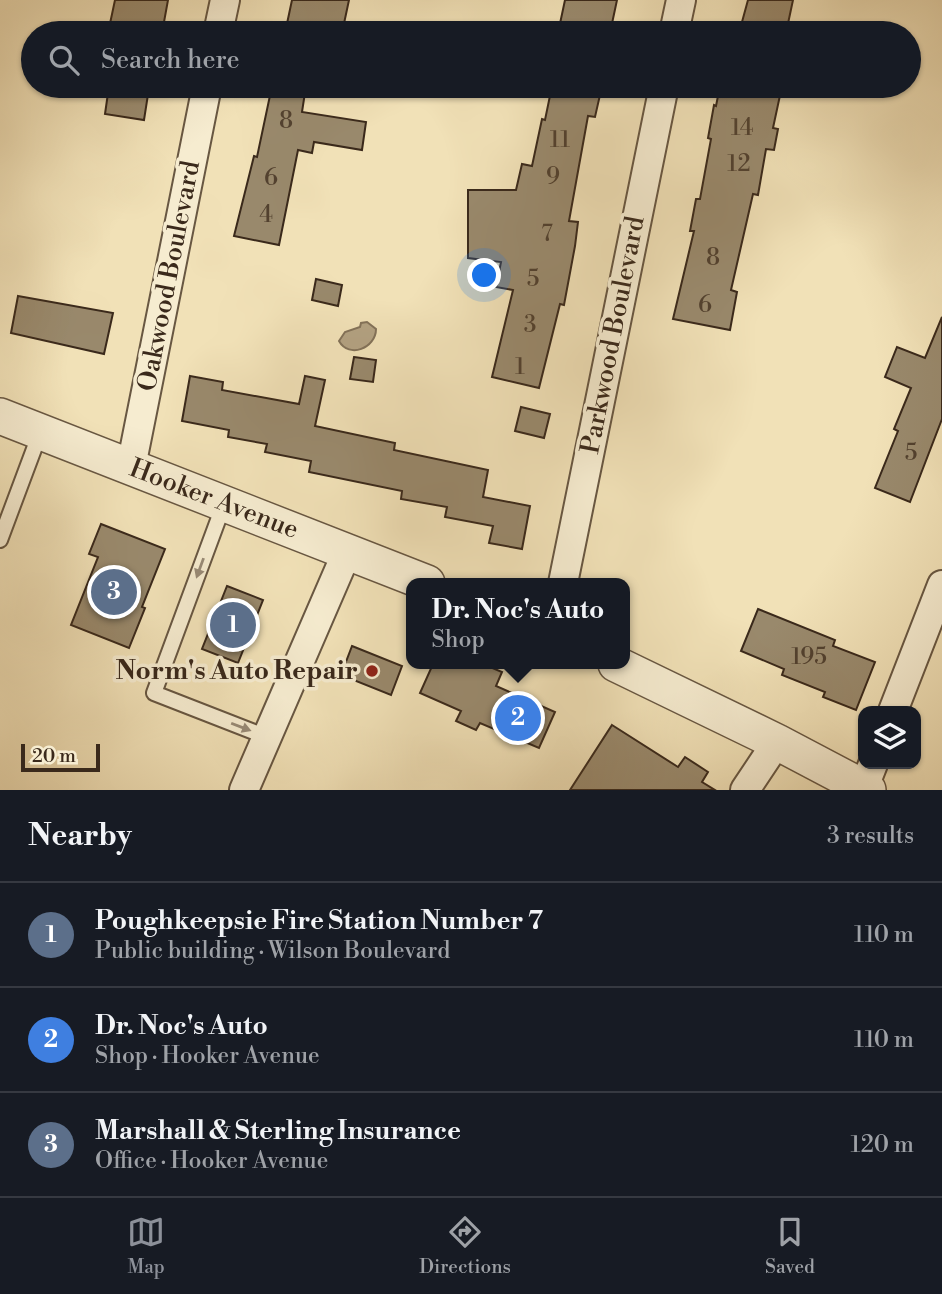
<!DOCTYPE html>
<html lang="en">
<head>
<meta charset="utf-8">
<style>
  body { margin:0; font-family:"Libre Bodoni",serif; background:#242831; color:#f1f3f6 }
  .controls { position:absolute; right:21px; bottom:21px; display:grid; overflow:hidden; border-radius:14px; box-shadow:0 2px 5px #0004 }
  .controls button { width:63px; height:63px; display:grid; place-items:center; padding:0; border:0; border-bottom:2px solid #363941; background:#171b24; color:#f1f3f6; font:35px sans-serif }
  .scale { position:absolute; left:21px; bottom:18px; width:79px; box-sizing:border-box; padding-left:7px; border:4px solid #3a291b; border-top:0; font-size:19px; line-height:24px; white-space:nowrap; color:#3a291b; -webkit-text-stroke:5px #f6ecd0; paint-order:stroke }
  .you { position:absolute; left:485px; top:276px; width:24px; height:24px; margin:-18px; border:5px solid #fff; border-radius:50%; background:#1a73e8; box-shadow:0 0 0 10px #1a73e833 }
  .badge { display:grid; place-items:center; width:46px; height:46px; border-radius:50%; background:#8c9099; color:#fff; font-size:23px; font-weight:700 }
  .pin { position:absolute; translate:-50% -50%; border:4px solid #fff; box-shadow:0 2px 7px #0006 }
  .popup { position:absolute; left:406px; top:578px; width:224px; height:91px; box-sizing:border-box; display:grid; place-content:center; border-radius:14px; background:#171b24; filter:drop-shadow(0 2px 5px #0005); font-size:23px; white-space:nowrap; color:#9ea1a6 }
  .popup b { font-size:26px; color:#f1f3f6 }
  .popup::after { content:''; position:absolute; left:50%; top:100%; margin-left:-14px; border:14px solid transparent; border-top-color:#171b24 }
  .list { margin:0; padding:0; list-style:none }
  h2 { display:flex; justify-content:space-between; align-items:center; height:91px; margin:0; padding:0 28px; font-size:30px }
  h2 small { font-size:23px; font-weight:400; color:#9ea1a6 }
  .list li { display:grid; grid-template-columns:46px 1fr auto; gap:21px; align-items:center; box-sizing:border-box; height:105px; padding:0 28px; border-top:2px solid #363941 }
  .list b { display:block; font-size:26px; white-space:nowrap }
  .list p { margin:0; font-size:23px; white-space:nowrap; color:#9ea1a6 }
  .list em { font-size:23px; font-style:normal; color:#9ea1a6 }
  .icon { flex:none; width:38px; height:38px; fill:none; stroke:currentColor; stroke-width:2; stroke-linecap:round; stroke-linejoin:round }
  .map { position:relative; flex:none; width:942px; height:790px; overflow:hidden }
  .search { position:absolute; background:#171b24; box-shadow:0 2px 5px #0004; left:21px; right:21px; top:21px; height:77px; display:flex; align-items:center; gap:18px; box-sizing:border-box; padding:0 24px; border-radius:38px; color:#9ea1a6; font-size:26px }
  .sheet { height:406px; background:#171b24 }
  nav { display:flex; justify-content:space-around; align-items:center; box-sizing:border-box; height:98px; border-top:2px solid #363941; background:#171b24; font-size:19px; color:#9ea1a6 }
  nav a { display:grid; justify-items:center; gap:4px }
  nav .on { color:#8c9099 }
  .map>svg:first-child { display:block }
  .water { fill:#b3a282; stroke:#837259; stroke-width:2 }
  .building { fill:#99896c; stroke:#3a291b; stroke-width:2 }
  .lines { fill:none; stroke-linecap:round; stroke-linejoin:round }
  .service-casing { stroke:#685742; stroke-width:18 }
  .minor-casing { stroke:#685742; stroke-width:32 }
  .tertiary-casing { stroke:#685742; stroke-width:38 }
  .service { stroke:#f6ecd0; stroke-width:14 }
  .minor { stroke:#f6ecd0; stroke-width:28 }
  .tertiary { stroke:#f6ecd0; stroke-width:35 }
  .oneway { fill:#988a76 }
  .poi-dot { fill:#8f2418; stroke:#f6ecd0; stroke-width:2.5 }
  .labels { text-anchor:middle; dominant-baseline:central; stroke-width:7; stroke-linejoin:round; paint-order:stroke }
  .number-label { font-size:23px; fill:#52412f }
  .street-label { font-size:26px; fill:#3a291b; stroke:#f6ecd0 }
  .poi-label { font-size:26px; font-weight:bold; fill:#3a291b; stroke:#f6ecd0; text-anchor:end }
</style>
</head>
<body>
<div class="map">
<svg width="942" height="790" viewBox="0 0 942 790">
  <rect width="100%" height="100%" fill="#f1e1b7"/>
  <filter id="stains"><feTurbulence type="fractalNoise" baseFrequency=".00286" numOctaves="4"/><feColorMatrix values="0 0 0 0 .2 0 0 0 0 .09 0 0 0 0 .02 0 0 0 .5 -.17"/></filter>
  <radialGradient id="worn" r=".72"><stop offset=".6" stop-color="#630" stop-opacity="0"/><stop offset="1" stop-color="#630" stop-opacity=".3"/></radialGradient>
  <!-- water -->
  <path class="water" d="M 367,322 L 376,329 C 376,348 349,359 339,341 L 345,332 L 360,327 L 361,323 Z"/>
  <!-- building -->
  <g class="building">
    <polygon points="115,0 168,0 162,33 108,33"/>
    <polygon points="292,0 349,0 342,33 285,33"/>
    <polygon points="565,0 617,0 610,33 558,33"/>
    <polygon points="748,0 793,0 786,33 739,33"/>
    <polygon points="109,86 149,88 144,120 105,114"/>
    <polygon points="272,86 306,86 302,112 366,122 362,150 314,142 312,153 298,150 279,245 234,236 254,156 257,157"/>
    <polygon points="552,86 602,86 595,117 588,116 569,221 578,222 575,246 564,305 560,304 539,388 492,377 513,290 496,287 501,262 468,258 468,190 516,190 522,164 532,166 542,119 545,120"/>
    <polygon points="720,86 782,86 773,128 778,129 774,150 766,149 758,195 753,194 731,290 737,292 730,330 673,319 694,231 690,231 696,199 700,199 711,139 708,138 714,105 716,106"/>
    <polygon points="316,279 342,285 338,306 312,300"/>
    <polygon points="18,296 113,313 104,354 11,333"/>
    <polygon points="942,317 942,419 910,502 875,488 898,431 894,429 911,388 885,377 897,347 925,358"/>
    <polygon points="354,357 376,360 373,382 350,379"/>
    <polygon points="190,376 223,382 222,390 299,404 305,376 325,380 315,426 395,443 394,450 488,470 483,497 530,506 522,549 489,543 493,526 445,517 447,507 401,499 402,491 309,472 311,461 265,452 267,444 228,437 229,430 182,421"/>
    <polygon points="521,407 550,414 544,438 515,431"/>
    <polygon points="101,524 165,549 142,607 145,608 129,648 71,625 98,557 89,554"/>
    <polygon points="227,586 263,600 238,663 202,649"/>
    <polygon points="758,609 835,640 833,646 875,662 856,710 823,697 825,692 782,675 784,669 741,651"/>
    <polygon points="352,646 402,666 391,695 341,675"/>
    <polygon points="433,664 483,664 502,672 496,686 555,712 539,748 480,723 476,730 456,721 461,711 420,693"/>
    <polygon points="612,725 678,767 685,757 708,772 702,782 715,790 570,790"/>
  </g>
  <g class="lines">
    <!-- service casing -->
    <g class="service-casing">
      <g id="service">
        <polyline points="224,504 154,693 267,737"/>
        <polyline points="0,540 40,433"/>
      </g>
    </g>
    <!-- minor casing -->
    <g class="minor-casing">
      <g id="minor">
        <polyline points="218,33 225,0"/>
        <polyline points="674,33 681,0"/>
        <polyline points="131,467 207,86"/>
        <polyline points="563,583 664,86"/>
        <polyline points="893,711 942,585"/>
        <polyline points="864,787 873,764"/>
        <polyline points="244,790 347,552"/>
        <polyline points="745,790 777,742"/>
      </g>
    </g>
    <!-- tertiary casing -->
    <g class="tertiary-casing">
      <g id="tertiary">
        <polyline points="0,416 427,583"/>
        <polyline points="616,664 777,742 868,790"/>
      </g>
    </g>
    <!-- service -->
    <use href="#service" class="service"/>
    <!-- minor -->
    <use href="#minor" class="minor"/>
    <!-- tertiary -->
    <use href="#tertiary" class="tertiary"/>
  </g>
  <!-- one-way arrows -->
  <defs><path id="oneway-solid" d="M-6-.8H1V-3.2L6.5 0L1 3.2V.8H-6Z" transform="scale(1.75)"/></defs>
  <g class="oneway">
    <use href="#oneway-solid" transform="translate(200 568) rotate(110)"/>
    <use href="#oneway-solid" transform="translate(241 727) rotate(21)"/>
  </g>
  <!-- markers -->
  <circle class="poi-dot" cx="372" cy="671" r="7"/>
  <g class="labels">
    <!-- number labels -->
    <g class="number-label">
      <text x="286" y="121">8</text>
      <text x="742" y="128">14</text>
      <text x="560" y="140">11</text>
      <text x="739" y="164">12</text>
      <text x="553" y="177">9</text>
      <text x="271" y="178">6</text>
      <text x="266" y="215">4</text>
      <text x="547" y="234">7</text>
      <text x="713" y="258">8</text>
      <text x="533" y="279">5</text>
      <text x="705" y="305">6</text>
      <text x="530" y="325">3</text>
      <text x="520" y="367">1</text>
      <text x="911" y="453">5</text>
      <text x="809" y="657">195</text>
    </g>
    <!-- street labels -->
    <g class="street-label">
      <text transform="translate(169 276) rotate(-79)">Oakwood Boulevard</text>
      <text transform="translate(613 335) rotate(-79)">Parkwood Boulevard</text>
      <text transform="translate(214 499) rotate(21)">Hooker Avenue</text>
    </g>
    <!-- poi labels -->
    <g class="poi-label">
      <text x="358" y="671">Norm's Auto Repair</text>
    </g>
  </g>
  <rect width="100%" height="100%" filter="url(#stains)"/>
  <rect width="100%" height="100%" fill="url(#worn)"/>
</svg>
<div class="controls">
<button><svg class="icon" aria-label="layers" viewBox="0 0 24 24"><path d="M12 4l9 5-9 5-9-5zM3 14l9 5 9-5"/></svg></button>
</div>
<div class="scale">20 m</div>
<div class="you"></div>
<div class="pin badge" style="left:233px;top:625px;background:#5c6f8a">1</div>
<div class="pin badge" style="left:518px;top:718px;background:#3f7fe0">2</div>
<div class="popup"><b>Dr. Noc's Auto</b>Shop</div>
<div class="pin badge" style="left:114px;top:592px;background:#5c6f8a">3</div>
<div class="search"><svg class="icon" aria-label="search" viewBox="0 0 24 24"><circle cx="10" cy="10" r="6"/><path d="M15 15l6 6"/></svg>Search here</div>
</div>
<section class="sheet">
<h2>Nearby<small>3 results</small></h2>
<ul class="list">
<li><span class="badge" style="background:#5c6f8a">1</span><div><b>Poughkeepsie Fire Station Number 7</b><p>Public building · Wilson Boulevard</p></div><em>110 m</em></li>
<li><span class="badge" style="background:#3f7fe0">2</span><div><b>Dr. Noc's Auto</b><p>Shop · Hooker Avenue</p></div><em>110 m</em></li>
<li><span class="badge" style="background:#5c6f8a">3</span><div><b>Marshall &amp; Sterling Insurance</b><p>Office · Hooker Avenue</p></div><em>120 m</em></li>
</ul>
</section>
<nav>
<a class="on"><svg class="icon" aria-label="map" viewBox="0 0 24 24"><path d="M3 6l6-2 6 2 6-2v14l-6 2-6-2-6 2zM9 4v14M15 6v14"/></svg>Map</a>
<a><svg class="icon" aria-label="directions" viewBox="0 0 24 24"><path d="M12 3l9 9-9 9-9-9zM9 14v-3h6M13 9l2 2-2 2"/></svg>Directions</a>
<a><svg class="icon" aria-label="saved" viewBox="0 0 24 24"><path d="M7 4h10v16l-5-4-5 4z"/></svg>Saved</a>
</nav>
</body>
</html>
